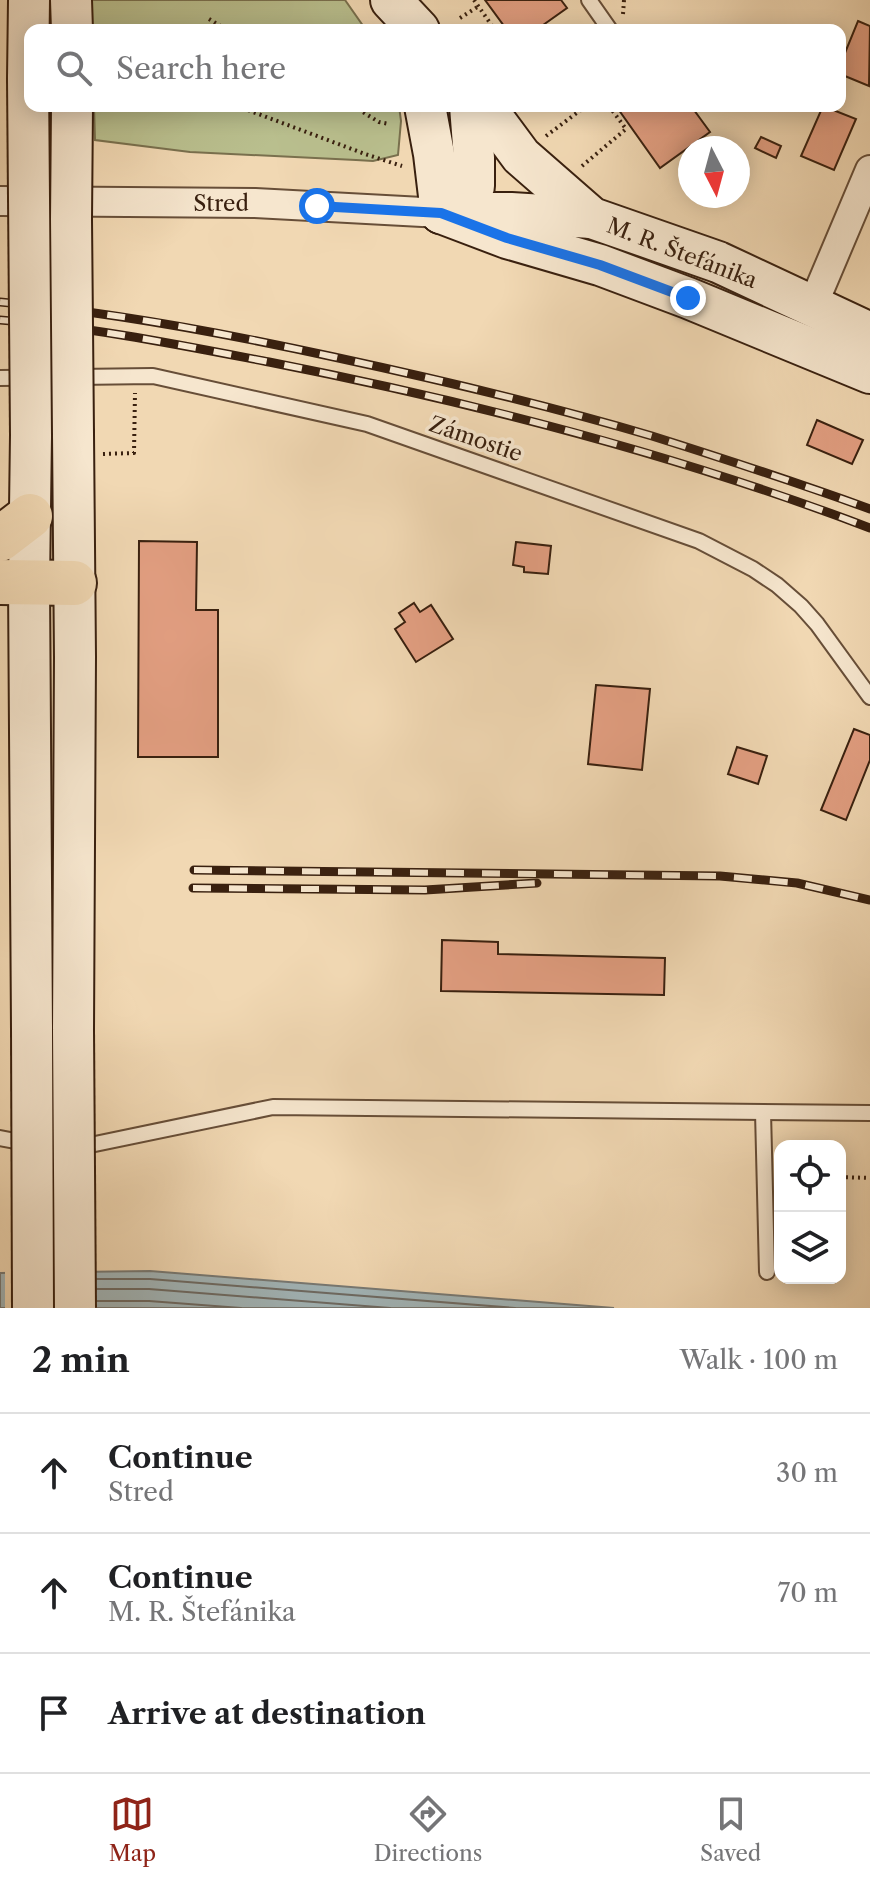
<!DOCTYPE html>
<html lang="en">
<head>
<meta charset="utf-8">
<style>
  body { margin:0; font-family:"Libre Caslon Text",serif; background:#f2f2f2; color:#202124 }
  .controls { position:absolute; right:24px; bottom:24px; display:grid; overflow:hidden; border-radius:16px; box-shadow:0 4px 20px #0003 }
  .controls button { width:72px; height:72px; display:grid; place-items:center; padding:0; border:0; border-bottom:2px solid #e0e0e0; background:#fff; color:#202124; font:40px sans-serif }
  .compass { position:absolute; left:678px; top:136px; width:72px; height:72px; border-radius:50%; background:#fff; box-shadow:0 4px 20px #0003; rotate:174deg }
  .stop { position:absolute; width:24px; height:24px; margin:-18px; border:6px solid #1a73e8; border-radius:50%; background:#fff }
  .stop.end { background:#1a73e8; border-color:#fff; box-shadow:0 2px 8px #0008 }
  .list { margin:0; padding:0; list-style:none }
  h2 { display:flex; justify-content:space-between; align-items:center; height:104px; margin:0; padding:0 32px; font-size:34px }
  h2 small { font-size:26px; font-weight:400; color:#757577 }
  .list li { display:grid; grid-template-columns:52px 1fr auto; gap:24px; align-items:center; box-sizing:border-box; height:120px; padding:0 32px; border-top:2px solid #e0e0e0 }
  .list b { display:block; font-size:30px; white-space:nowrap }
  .list p { margin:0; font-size:26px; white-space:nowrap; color:#757577 }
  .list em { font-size:26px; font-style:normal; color:#757577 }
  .icon { flex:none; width:44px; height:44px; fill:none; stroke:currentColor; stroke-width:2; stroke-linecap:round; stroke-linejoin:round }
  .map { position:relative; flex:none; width:870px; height:1308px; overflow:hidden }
  .search { position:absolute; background:#fff; box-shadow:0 4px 20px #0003; left:24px; right:24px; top:24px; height:88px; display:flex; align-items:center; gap:20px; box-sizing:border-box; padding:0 28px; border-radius:16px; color:#757577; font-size:30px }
  .sheet { height:464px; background:#fff }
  nav { display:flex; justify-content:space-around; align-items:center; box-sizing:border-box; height:112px; border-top:2px solid #e0e0e0; background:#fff; font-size:22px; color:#757577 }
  nav a { display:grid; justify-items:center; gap:4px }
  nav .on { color:#8f2418 }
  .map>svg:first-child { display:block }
  .green { fill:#b9bf8e; stroke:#79704e; stroke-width:2 }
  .water { fill:#a2b6b9; stroke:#787a75; stroke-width:2 }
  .pier { fill:#f1d8b3 }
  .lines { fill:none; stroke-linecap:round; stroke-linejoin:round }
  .shore { stroke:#6e6b64; stroke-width:2 }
  .building { fill:#e39f82; stroke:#39200f; stroke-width:2 }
  .lane-casing { stroke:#674e38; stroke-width:18 }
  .street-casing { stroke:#674e38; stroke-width:32 }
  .secondary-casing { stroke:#39200f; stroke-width:44 }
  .highway-casing { stroke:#39200f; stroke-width:48 }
  .path { stroke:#39200f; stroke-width:4; stroke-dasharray:2 4; stroke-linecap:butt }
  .lane { stroke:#f6e6ce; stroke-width:14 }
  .street { stroke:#f6e6ce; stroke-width:28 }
  .secondary { stroke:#f6e6ce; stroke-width:40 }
  .highway { stroke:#f1d8b3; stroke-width:44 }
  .rail-casing { stroke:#39200f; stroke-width:9 }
  .rail { stroke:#f6e6ce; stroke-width:6; stroke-dasharray:18; stroke-linecap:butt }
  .secondary-bridge-casing { stroke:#39200f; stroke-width:44; stroke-linecap:butt }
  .secondary-bridge { stroke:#f6e6ce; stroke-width:40 }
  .route { stroke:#1a73e8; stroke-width:10 }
  .labels { text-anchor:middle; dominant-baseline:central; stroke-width:7; stroke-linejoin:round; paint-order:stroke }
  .street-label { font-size:22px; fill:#39200f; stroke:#f6e6ce }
</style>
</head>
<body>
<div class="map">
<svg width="870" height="1308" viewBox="0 0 870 1308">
  <rect width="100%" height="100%" fill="#f1d8b3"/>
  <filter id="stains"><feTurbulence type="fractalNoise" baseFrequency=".0025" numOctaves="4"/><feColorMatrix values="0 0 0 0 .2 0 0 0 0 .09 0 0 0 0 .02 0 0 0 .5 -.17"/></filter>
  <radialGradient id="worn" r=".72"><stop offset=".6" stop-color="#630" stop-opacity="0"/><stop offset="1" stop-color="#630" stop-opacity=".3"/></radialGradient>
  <!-- green -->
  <g class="green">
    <polygon points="91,0 345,0 366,30 92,30"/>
    <polygon points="94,106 399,106 401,121 398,155 373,161 356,160 190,152 95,140"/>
  </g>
  <!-- water -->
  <polygon class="water" points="150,1271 614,1308 0,1308 0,1273"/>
  <!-- pier -->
  <rect class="pier" x="5" y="1268" width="42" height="40"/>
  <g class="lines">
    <!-- shore -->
    <g class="shore">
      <polyline points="97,1279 150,1279 515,1308"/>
      <polyline points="97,1289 149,1289 390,1308"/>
      <polyline points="97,1301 149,1301 241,1308"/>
    </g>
  </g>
  <!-- building -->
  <g class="building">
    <polygon points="485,0 561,0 567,8 536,30 507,30"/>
    <polygon points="858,21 870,26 869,86 840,74 840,65"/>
    <polygon points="616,106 691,106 710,132 660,168"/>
    <polygon points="823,106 856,119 834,170 801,156"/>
    <polygon points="761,137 781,146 776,158 755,148"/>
    <polygon points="817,420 863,440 852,464 807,445"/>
    <polygon points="139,541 197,542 196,610 218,610 218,757 138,757"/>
    <polygon points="516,542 551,546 548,574 524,572 524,567 513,565"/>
    <polygon points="414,603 420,612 431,605 453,639 416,662 395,629 405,622 399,613"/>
    <polygon points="596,685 650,689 642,770 588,764"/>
    <polygon points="854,729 870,735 870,760 846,820 821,810"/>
    <polygon points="737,747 767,756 758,784 728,774"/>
    <polygon points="442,940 498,942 498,954 665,958 664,995 441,991"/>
  </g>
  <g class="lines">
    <!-- lane casing -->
    <g class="lane-casing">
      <g id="lane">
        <polyline points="589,0 610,30"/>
        <polyline points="0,378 153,376 367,424 699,541 753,569 777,585 801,606 817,624 870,697"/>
        <polyline points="763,1112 767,1272"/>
        <polyline points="0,1138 31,1144"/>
        <polyline points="76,1145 95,1144 273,1107 870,1113"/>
      </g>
    </g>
    <!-- street casing -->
    <g class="street-casing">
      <g id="street">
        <polyline points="0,201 255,203 441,213"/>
        <polyline points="812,307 870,170"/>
      </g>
    </g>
    <!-- secondary casing -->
    <g class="secondary-casing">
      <g id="secondary">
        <polyline points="71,0 72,30"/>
        <polyline points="391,0 419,30"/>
        <polyline points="28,79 29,0"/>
        <polyline points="425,106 434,154 441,213"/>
        <polyline points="484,106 521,156 592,218 718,262 870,333"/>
        <polyline points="441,213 507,238 600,265 688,298 870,373"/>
        <polyline points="441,213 474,186 474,158 470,106"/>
        <polyline points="468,213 511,213 592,218"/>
        <polyline points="73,434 75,657 73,1030"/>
        <polyline points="31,435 29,583 32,1029"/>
      </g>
    </g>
    <!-- highway casing -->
    <g class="highway-casing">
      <g id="highway">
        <polyline points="0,539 30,516"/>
        <polyline points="0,582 74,583"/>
      </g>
    </g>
    <!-- path -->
    <g class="path">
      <polyline points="474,0 495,30"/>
      <polyline points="623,14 624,0"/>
      <polyline points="460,18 479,6"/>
      <polyline points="209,19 227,30"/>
      <polyline points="188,30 190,28"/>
      <polyline points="237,106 365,154 402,166"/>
      <polyline points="353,106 379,122 389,124"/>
      <polyline points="546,136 586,106"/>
      <polyline points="582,166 626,129 609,106"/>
      <polyline points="103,454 134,453 135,393"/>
      <polyline points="840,1177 870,1178"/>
    </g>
    <!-- lane -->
    <use href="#lane" class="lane"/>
    <!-- street -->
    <use href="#street" class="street"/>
    <!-- secondary -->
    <use href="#secondary" class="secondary"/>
    <!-- highway -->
    <use href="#highway" class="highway"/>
    <!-- rail casing -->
    <g class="rail-casing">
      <g id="rail">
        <path d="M 0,302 C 112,312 224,333 334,357 C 441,380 547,405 652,436 C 725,459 798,483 870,509"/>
        <path d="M 0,320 C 91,327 180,345 269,362 C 473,402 676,454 870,528"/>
        <polyline points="194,870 720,876 797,883 870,900"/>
        <polyline points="193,888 425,890 537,883"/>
      </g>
    </g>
    <!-- rail -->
    <use href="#rail" class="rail"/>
    <!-- secondary-bridge casing -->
    <g class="secondary-bridge-casing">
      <g id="secondary-bridge">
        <polyline points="28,79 31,435"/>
        <polyline points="72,106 71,219 73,434"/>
        <polyline points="32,1029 33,1308"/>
        <polyline points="73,1030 75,1308"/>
      </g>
    </g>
    <!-- secondary-bridge -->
    <use href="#secondary-bridge" class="secondary-bridge"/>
  </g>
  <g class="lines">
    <!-- route -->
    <polyline class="route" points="317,206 441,213 507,238 600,265 688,298"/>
  </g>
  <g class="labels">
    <!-- street labels -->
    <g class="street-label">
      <text x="221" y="203">Stred</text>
      <text transform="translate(682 253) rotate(21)">M. R. Štefánika</text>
      <text transform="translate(476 439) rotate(19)">Zámostie</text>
    </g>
  </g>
  <rect width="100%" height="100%" filter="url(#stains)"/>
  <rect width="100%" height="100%" fill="url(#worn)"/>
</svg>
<div class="controls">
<button><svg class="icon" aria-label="locate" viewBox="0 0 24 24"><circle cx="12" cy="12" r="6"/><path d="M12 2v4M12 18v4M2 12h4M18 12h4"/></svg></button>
<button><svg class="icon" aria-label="layers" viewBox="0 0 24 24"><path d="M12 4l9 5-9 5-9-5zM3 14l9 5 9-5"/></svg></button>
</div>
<svg class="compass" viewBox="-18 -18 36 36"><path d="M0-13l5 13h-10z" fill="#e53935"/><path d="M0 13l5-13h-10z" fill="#757577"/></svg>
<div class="stop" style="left:317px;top:206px"></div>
<div class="stop end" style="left:688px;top:298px"></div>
<div class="search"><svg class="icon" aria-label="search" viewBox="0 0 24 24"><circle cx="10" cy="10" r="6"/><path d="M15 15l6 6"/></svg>Search here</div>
</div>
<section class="sheet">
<h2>2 min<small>Walk · 100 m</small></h2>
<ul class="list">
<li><svg class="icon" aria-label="ahead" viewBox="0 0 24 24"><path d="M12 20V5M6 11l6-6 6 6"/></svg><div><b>Continue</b><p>Stred</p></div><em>30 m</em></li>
<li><svg class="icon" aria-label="ahead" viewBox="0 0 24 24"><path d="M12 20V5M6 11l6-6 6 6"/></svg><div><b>Continue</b><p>M. R. Štefánika</p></div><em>70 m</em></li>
<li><svg class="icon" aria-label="arrive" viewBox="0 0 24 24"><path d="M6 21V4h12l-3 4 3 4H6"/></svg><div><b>Arrive at destination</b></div></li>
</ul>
</section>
<nav>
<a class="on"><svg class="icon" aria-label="map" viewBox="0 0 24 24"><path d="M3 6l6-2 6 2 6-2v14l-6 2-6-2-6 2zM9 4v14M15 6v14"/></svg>Map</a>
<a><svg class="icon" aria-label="directions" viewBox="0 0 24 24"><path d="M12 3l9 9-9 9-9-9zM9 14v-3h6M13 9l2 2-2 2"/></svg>Directions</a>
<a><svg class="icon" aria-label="saved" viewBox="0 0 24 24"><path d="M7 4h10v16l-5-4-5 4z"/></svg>Saved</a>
</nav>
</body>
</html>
